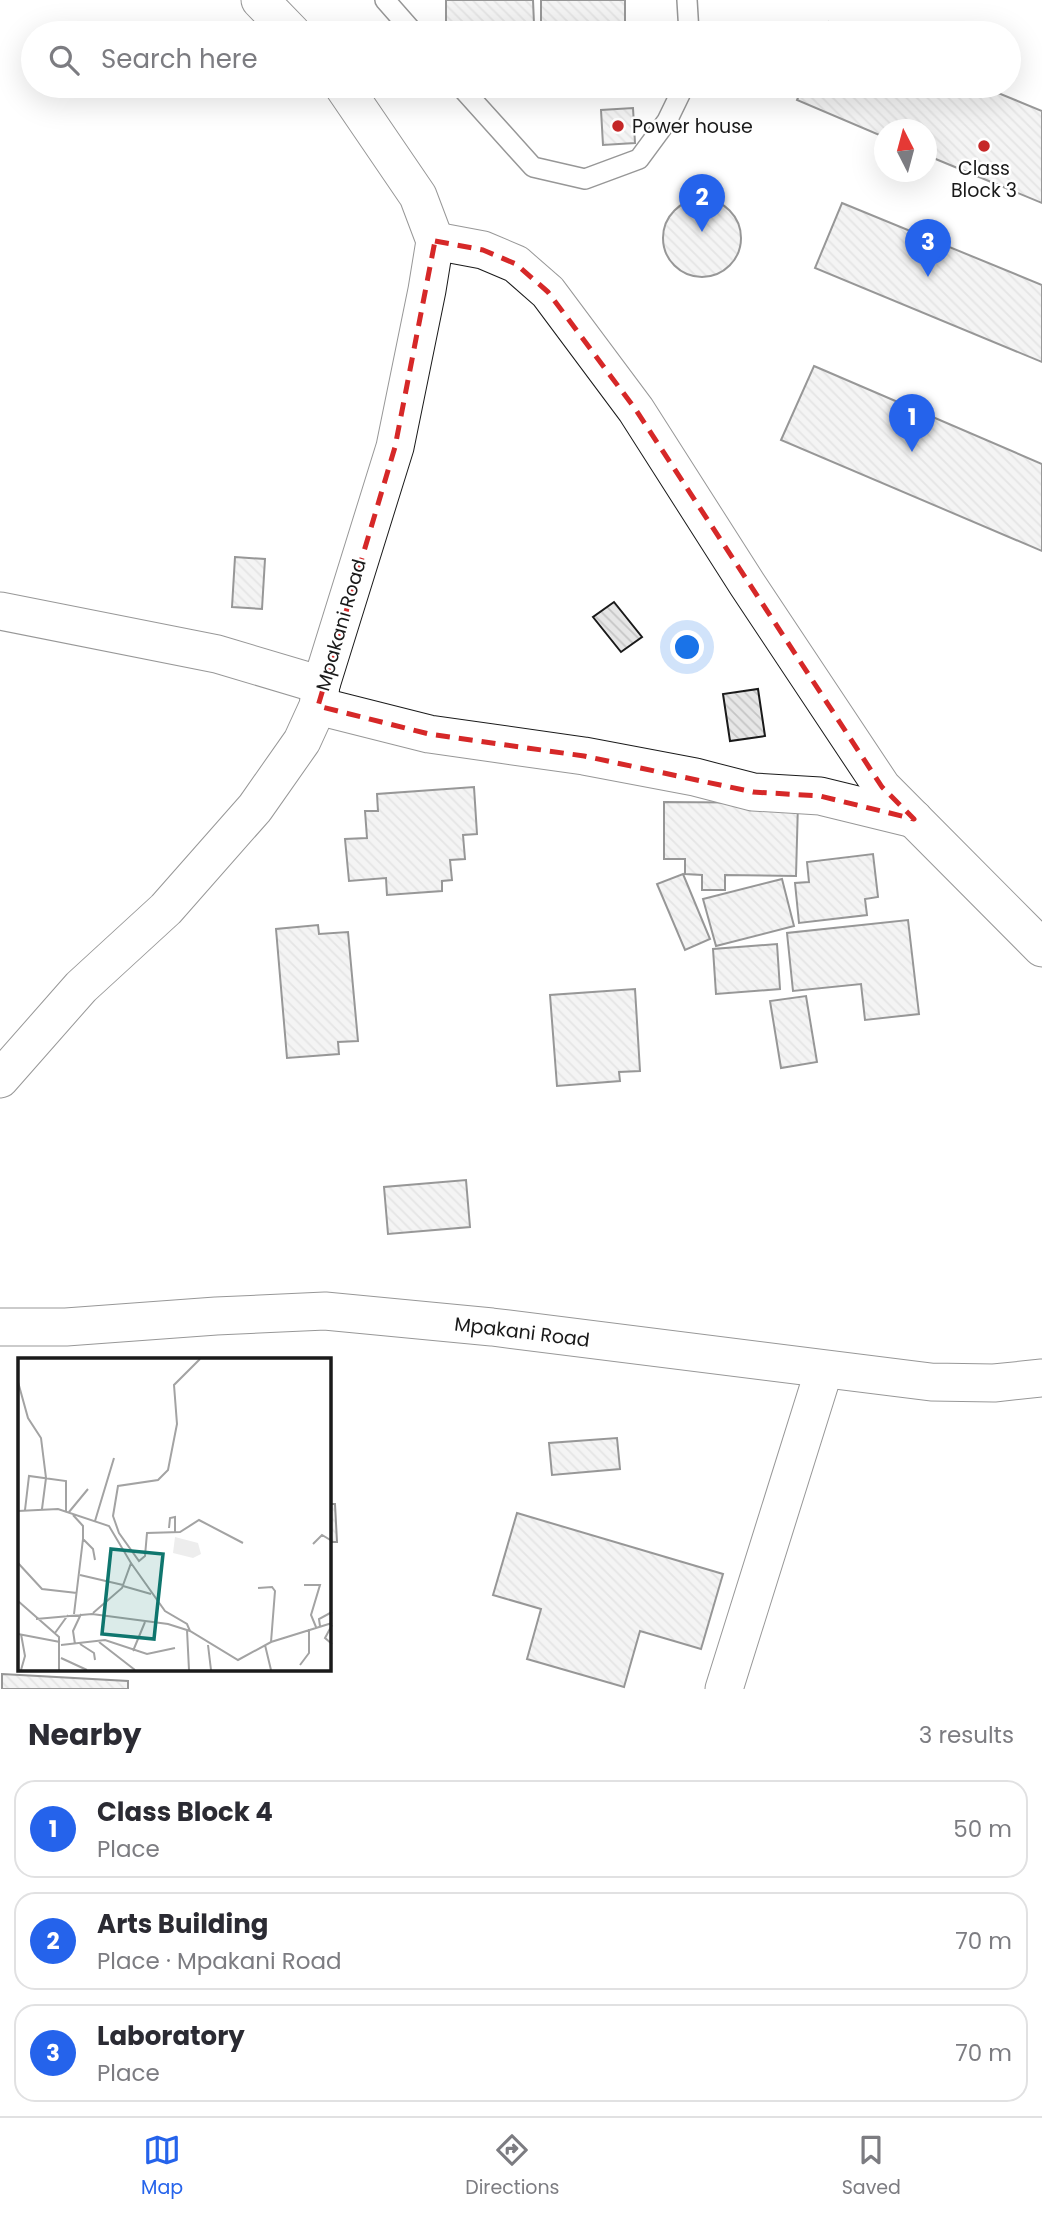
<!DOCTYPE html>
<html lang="en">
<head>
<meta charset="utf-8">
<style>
  body { margin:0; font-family:Poppins,sans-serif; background:#f2f2f3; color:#2b2b33 }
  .compass { position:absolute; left:874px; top:119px; width:63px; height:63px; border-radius:50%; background:#fff; box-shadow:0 7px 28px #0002; rotate:354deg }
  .you { position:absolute; left:688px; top:648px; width:24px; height:24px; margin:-18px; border:5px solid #fff; border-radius:50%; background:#1a73e8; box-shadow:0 0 0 10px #1a73e833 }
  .badge { display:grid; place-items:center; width:46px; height:46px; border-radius:50%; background:#2563eb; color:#fff; font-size:23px; font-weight:700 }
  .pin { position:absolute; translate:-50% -58px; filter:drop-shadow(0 2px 4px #0008) }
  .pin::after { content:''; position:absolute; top:37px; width:24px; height:21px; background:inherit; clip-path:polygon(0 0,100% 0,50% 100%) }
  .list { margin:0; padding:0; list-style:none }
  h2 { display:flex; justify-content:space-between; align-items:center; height:91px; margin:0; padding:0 28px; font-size:30px }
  h2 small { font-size:23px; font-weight:400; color:#7c7c81 }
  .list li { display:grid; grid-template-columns:46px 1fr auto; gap:21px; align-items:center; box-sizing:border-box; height:98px; margin:0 14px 14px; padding:0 14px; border:2px solid #e1e1e2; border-radius:21px }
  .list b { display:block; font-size:26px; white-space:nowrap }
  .list p { margin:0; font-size:23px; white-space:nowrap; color:#7c7c81 }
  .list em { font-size:23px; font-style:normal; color:#7c7c81 }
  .icon { flex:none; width:38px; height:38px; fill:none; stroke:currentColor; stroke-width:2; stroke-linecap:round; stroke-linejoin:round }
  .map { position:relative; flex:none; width:1042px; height:1689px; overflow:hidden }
  .search { position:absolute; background:#fff; box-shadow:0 7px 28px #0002; left:21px; right:21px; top:21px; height:77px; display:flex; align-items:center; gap:18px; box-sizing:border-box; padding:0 24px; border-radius:38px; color:#7c7c81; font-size:26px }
  .sheet { height:427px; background:#fff }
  nav { display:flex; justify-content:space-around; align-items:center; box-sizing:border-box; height:98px; border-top:2px solid #e1e1e2; background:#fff; font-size:19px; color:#7c7c81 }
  nav a { display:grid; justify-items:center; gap:4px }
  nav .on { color:#2563eb }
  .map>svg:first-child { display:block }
  .building { fill:url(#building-back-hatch); stroke:#1a1a1a; stroke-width:2 }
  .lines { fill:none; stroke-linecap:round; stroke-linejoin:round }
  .service-casing { stroke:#1a1a1a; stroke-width:22 }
  .minor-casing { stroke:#1a1a1a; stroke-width:39 }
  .service { stroke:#fff; stroke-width:19 }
  .minor { stroke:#fff; stroke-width:37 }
  .marked { fill:none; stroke:#d62828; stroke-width:5; stroke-dasharray:14 9; stroke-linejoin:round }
  .poi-dot { fill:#c62828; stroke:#fff; stroke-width:2.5 }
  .labels { text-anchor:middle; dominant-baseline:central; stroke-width:5; stroke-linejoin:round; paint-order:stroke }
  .poi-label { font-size:19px; fill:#1a1a1a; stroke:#fff; text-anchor:start }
  .street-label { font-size:19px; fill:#1a1a1a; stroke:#fff }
  .inset-road { fill:none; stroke:#a3a3a3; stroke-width:2 }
  .view { fill:#0f766e; fill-opacity:0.15; stroke:#0f766e; stroke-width:3.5 }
  .inset-edge { fill:none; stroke:#1a1a1a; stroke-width:3.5 }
</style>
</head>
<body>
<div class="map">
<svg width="1042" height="1689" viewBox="0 0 1042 1689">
  <defs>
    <pattern id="building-back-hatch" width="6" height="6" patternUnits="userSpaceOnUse" patternTransform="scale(1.75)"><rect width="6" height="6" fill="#e6e6e6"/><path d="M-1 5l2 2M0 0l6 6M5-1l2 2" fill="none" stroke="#c5c5c5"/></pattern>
  </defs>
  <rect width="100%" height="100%" fill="#fff"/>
  <!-- building -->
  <g class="building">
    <polygon points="446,0 533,0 534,24 446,26"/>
    <polygon points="541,0 625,0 625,27 541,25"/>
    <polygon points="829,22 856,33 825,33"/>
    <polygon points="803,86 981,86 1042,111 1042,203 926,155 926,130 884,130 884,137 797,100"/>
    <polygon points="633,108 635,143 603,145 601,110"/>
    <circle cx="702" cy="238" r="39"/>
    <polygon points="842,203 1042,285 1042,362 815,268"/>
    <polygon points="814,366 1042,464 1042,551 781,440"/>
    <polygon points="235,557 265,559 262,609 232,607"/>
    <polygon points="614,602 642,637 621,652 593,617"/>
    <polygon points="758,689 765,736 730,741 723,694"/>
    <polygon points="474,787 477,834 463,835 465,859 450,860 452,880 442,881 442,891 387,895 386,878 349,881 345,839 367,838 365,811 378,811 377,794"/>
    <polygon points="664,802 798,803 796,876 725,875 725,890 702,890 702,875 685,874 685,859 664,859"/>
    <polygon points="873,854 878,897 865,899 867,915 799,923 795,883 809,882 807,862"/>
    <polygon points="683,874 710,939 685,950 657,884"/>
    <polygon points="782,879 794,926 716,946 703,899"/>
    <polygon points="908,920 919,1014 865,1020 861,984 793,991 787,933"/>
    <polygon points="318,925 319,934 348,932 358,1041 338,1042 339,1054 287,1058 276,929"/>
    <polygon points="777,944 780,989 716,994 713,949"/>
    <polygon points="635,989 640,1071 619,1072 620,1081 557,1086 550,995"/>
    <polygon points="806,996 817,1062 781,1068 770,1001"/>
    <polygon points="466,1180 470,1227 388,1234 384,1187"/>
    <polygon points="617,1438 620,1469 552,1475 549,1443"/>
    <polygon points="329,1504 335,1504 337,1542 329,1542"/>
    <polygon points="517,1513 723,1574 701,1649 640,1631 624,1687 527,1659 541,1609 493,1595"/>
    <polygon points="2,1674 128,1681 128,1689 2,1689"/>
  </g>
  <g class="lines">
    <!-- service casing -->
    <g class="service-casing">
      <g id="service">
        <polyline points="385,0 414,33"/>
        <polyline points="687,0 689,33"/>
        <polyline points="460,86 533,167 585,179 639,159 667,121 684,86"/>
      </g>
    </g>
    <!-- minor casing -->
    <g class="minor-casing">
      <g id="minor">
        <polyline points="260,0 292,33"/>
        <polyline points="435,241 483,250 516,264 548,292 636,410 747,584 882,787 1042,948"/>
        <polyline points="0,611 217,654 321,685"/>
        <polyline points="318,706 429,734 584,756 695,777 753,792 820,796 914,819"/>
        <polyline points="0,1079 81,987 166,909 255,808 302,741 318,706 321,685 395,447 427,290 435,241 418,196 343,86"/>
        <polyline points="0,1327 66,1327 216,1316 325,1311 492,1327 931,1382 994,1383 1042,1378"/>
        <polyline points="724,1689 824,1370"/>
      </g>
    </g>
    <!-- service -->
    <use href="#service" class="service"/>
    <!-- minor -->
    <use href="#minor" class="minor"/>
  </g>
  <!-- marked area -->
  <path d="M0 0H1042V1689H0ZM 435,241 L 483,250 L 516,264 L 548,292 L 636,410 L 882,787 L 914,819 L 820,796 L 753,792 L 584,756 L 429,734 L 318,706 L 395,447 Z" fill="#fff" fill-opacity=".55" fill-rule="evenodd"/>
  <path class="marked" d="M 435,241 L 483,250 L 516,264 L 548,292 L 636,410 L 882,787 L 914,819 L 820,796 L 753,792 L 584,756 L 429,734 L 318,706 L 395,447 Z"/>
  <!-- markers -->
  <g class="poi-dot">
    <circle cx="618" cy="126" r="7"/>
    <circle cx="984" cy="146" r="7"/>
  </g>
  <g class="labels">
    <!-- poi labels -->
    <g class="poi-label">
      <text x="632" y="126">Power house</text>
      <text x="984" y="168" text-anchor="middle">Class<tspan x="984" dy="22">Block 3</tspan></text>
    </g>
    <!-- street labels -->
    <g class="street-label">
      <text transform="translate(341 625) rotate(-74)">Mpakani Road</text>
      <text transform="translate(522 1332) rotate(7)">Mpakani Road</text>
    </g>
  </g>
  <!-- overview -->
  <g transform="translate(18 1358)">
    <rect width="313" height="313" fill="#fff"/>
    <path d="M 157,179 L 180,185 L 183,196 L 175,200 L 155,195 Z" fill="#ededed"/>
    <path class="inset-road" d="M 182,1 L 156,27 L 159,66 L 150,112 L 140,122 L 100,128 L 95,158 L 101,175 L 121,203 L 127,198 L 129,175 L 162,174 L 181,162 L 225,185M 0,24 L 10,60 L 23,80 L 28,120 L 24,151M 7,152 L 11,118 L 48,123 L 48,153M 0,153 L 40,151 L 91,168 L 113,205 L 104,230 L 75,255M 51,154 L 70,131M 55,157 L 65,168 L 65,181 L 75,191 L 77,202M 77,163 L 96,100M 151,170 L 152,160 L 157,159 L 157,175M 295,186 L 304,177 L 314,183M 0,205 L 24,231 L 59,235M 113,205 L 147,253 L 169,266 L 172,273M 62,217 L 105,227M 286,227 L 302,227 L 293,257 L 298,269M 105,228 L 133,236M 240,230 L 254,229 L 257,233 L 253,284M 0,243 L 41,279 L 41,312M 56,256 L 65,181M 18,261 L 74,256 L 150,266 L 172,273 L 220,302 L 253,284 L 314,265M 314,267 L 307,280 L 314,286M 302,268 L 301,261 L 314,254M 169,272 L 171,312M 37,275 L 50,257M 0,276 L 42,284M 3,276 L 7,298 L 3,312M 81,284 L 117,312M 57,286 L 55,273 L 63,256M 62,286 L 76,295 L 77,302M 43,287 L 87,282 L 129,296 L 157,290M 190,287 L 193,312M 247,287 L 253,312M 115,293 L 127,264M 43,300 L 69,312M 282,307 L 291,295 L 291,271"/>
    <path class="view" d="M 93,191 L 145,196 L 136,281 L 84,276 Z"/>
    <rect width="313" height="313" class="inset-edge"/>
  </g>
</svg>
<svg class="compass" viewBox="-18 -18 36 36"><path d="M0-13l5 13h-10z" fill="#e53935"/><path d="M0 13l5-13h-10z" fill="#7c7c81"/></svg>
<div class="you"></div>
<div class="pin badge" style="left:912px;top:452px">1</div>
<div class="pin badge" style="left:702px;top:232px">2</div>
<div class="pin badge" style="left:928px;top:277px">3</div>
<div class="search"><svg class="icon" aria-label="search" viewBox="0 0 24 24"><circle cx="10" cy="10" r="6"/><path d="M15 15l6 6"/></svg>Search here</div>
</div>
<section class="sheet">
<h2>Nearby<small>3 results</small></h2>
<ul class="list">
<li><span class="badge">1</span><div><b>Class Block 4</b><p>Place</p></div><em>50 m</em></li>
<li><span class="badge">2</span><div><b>Arts Building</b><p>Place · Mpakani Road</p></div><em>70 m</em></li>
<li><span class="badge">3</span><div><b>Laboratory</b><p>Place</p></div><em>70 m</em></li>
</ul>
</section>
<nav>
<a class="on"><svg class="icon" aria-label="map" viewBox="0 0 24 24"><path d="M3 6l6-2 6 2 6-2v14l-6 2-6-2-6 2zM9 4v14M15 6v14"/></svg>Map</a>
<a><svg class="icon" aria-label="directions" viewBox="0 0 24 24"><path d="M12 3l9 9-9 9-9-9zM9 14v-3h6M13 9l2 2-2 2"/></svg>Directions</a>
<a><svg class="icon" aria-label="saved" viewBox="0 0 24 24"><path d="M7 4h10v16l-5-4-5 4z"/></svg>Saved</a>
</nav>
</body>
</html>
